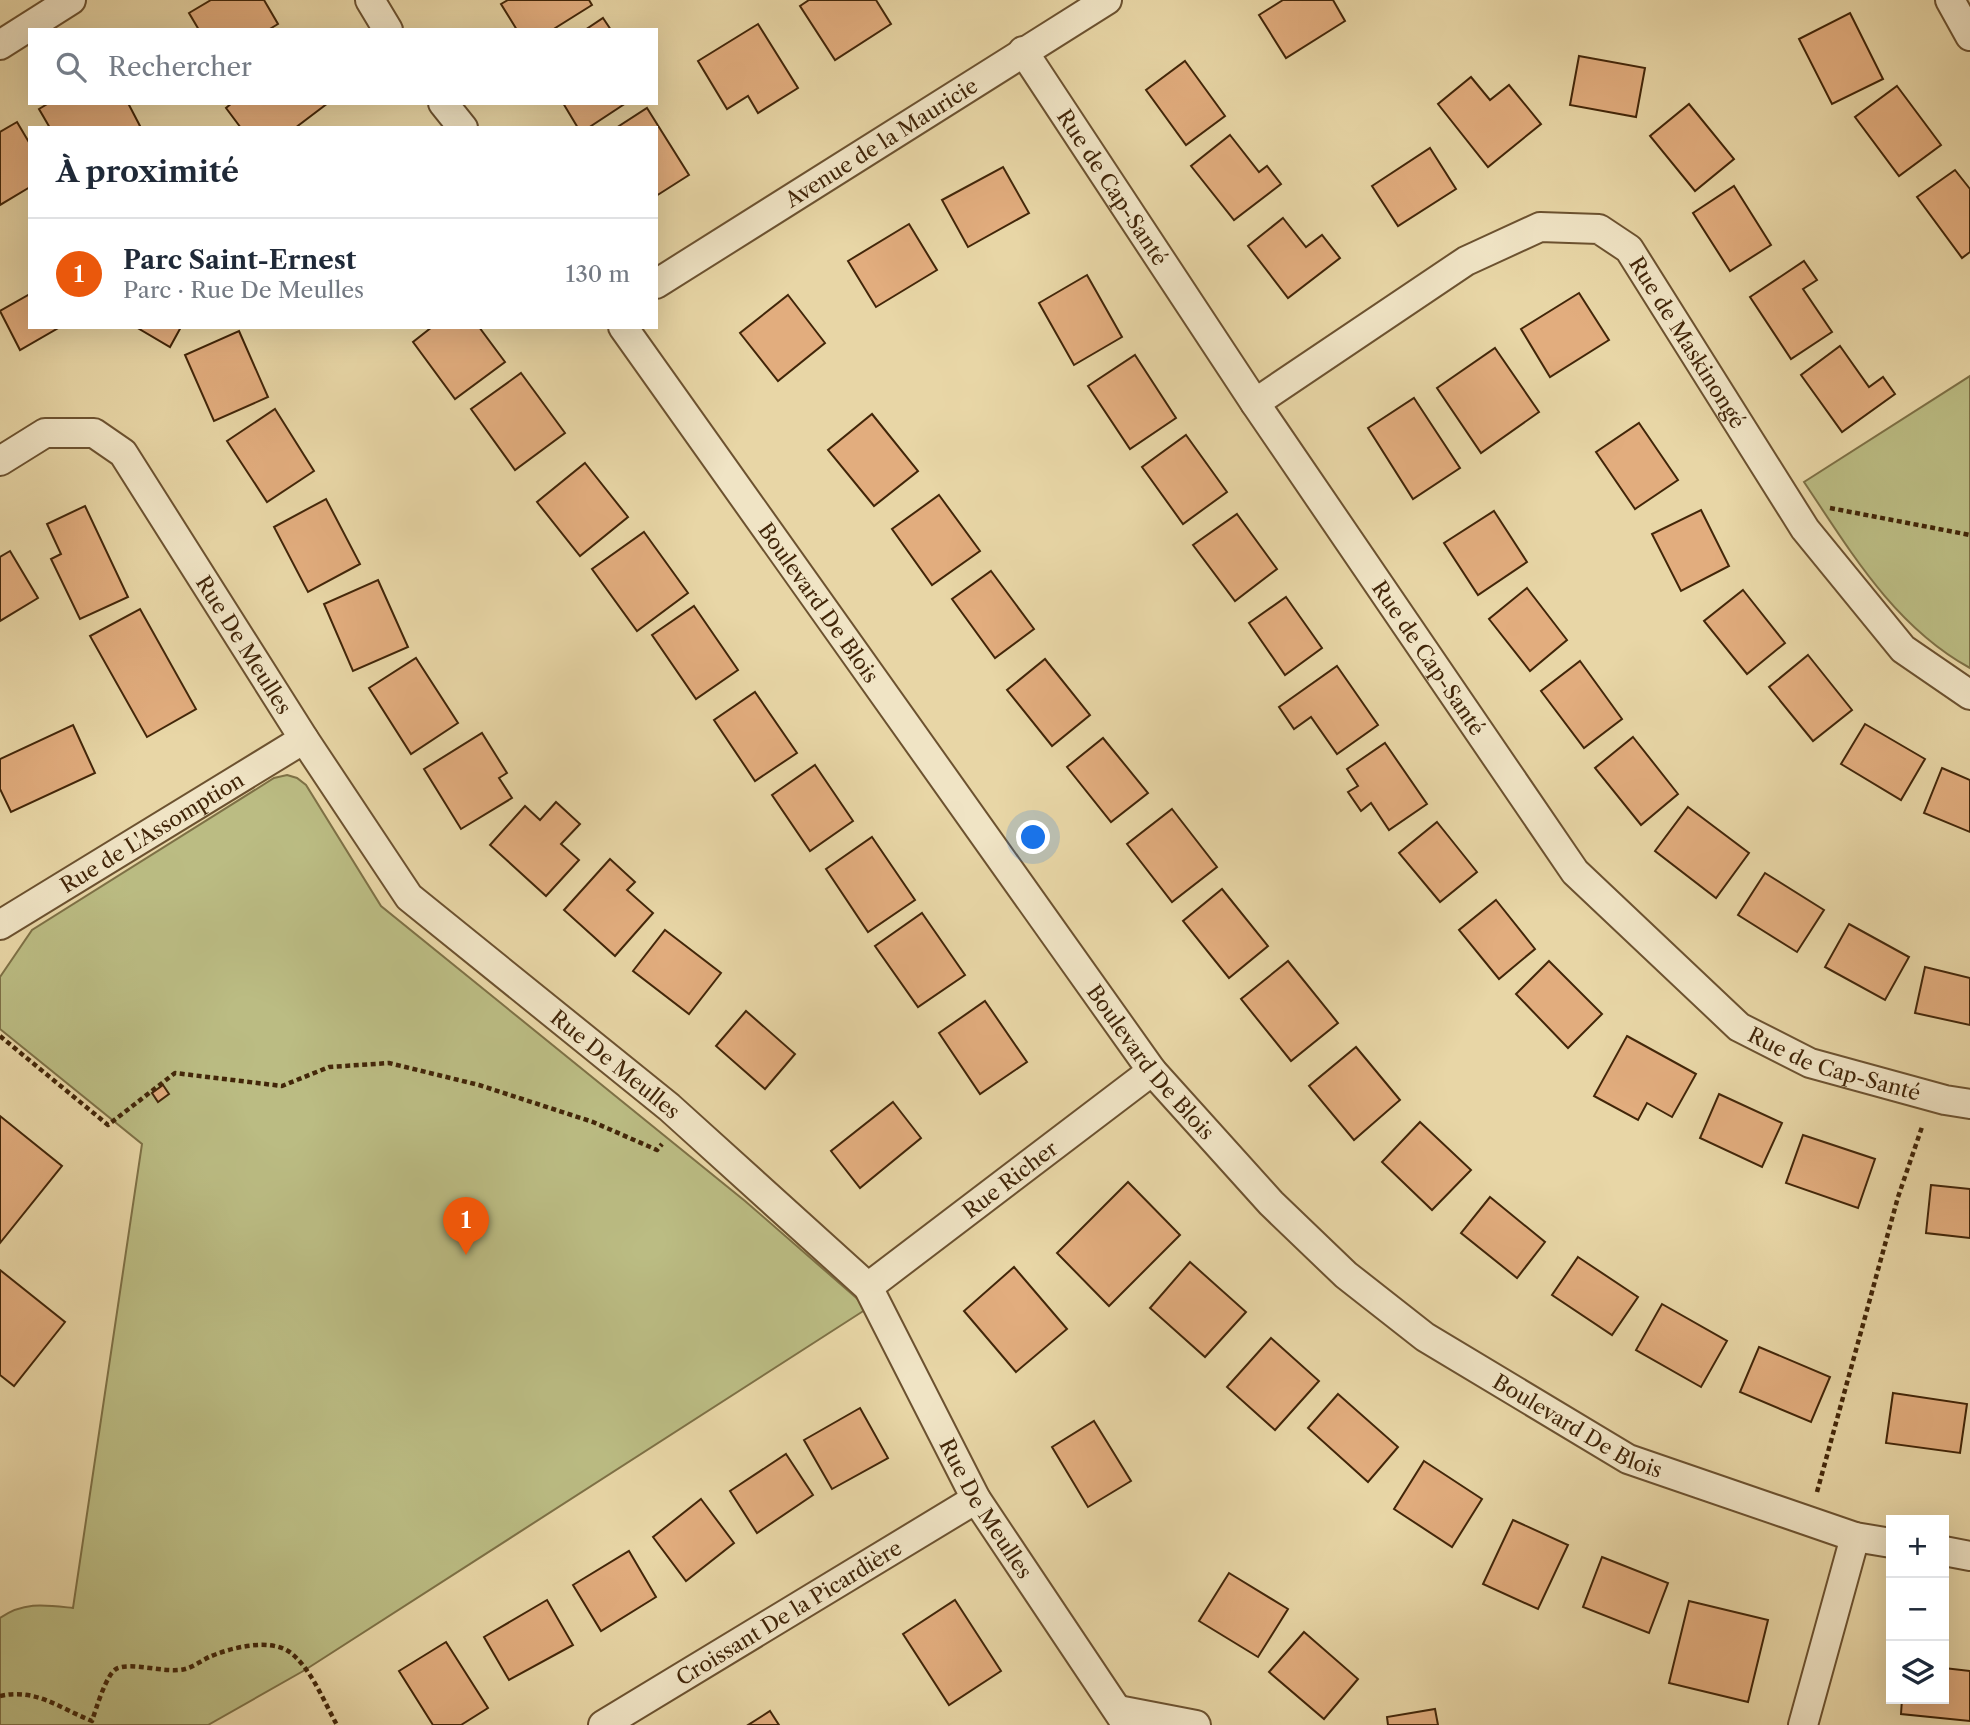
<!DOCTYPE html>
<html lang="fr">
<head>
<meta charset="utf-8">
<style>
  body { margin:0; font-family:"Libre Caslon Text",serif; background:#f2f2f3; color:#1f2937 }
  .controls { position:absolute; right:21px; bottom:21px; display:grid; overflow:hidden; border-radius:0px; box-shadow:0 7px 28px #0002 }
  .controls button { width:63px; height:63px; display:grid; place-items:center; padding:0; border:0; border-bottom:2px solid #e0e1e3; background:#fff; color:#1f2937; font:35px sans-serif }
  .you { position:absolute; left:1034px; top:838px; width:24px; height:24px; margin:-18px; border:5px solid #fff; border-radius:50%; background:#1a73e8; box-shadow:0 0 0 10px #1a73e833 }
  .badge { display:grid; place-items:center; width:46px; height:46px; border-radius:50%; background:#ea580c; color:#fff; font-size:23px; font-weight:700 }
  .pin { position:absolute; translate:-50% -58px; filter:drop-shadow(0 2px 4px #0008) }
  .pin::after { content:''; position:absolute; top:37px; width:24px; height:21px; background:inherit; clip-path:polygon(0 0,100% 0,50% 100%) }
  .list { margin:0; padding:0; list-style:none }
  h2 { display:flex; justify-content:space-between; align-items:center; height:91px; margin:0; padding:0 28px; font-size:30px }
  h2 small { font-size:23px; font-weight:400; color:#747a83 }
  .list li { display:grid; grid-template-columns:46px 1fr auto; gap:21px; align-items:center; box-sizing:border-box; height:112px; padding:0 28px; border-top:2px solid #e0e1e3 }
  .list b { display:block; font-size:26px; white-space:nowrap }
  .list p { margin:0; font-size:23px; white-space:nowrap; color:#747a83 }
  .list em { font-size:23px; font-style:normal; color:#747a83 }
  .icon { flex:none; width:38px; height:38px; fill:none; stroke:currentColor; stroke-width:2; stroke-linecap:round; stroke-linejoin:round }
  .map { position:relative; flex:none; width:1970px; height:1725px; overflow:hidden }
  .search { position:absolute; background:#fff; box-shadow:0 7px 28px #0002; left:28px; top:28px; width:630px; height:77px; display:flex; align-items:center; gap:18px; box-sizing:border-box; padding:0 24px; border-radius:0px; color:#747a83; font-size:26px }
  .panel { position:absolute; background:#fff; box-shadow:0 7px 28px #0002; left:28px; top:126px; width:630px; height:203px; border-radius:0px }
  .map>svg:first-child { display:block }
  .green { fill:#bbbc83; stroke:#7e7146; stroke-width:2 }
  .building { fill:#e2ad7e; stroke:#422609; stroke-width:2 }
  .lines { fill:none; stroke-linecap:round; stroke-linejoin:round }
  .minor-casing { stroke:#6c5230; stroke-width:32 }
  .path { stroke:#422609; stroke-width:4.5; stroke-dasharray:5 3.5; stroke-linecap:butt }
  .minor { stroke:#f0e4c5; stroke-width:28 }
  .labels { text-anchor:middle; dominant-baseline:central; stroke-width:6; stroke-linejoin:round; paint-order:stroke }
  .street-label { font-size:21px; fill:#422609; stroke:#f0e4c5 }
</style>
</head>
<body>
<div class="map">
<svg width="1970" height="1725" viewBox="0 0 1970 1725">
  <rect width="100%" height="100%" fill="#e8d6a6"/>
  <filter id="stains"><feTurbulence type="fractalNoise" baseFrequency=".00286" numOctaves="4"/><feColorMatrix values="0 0 0 0 .2 0 0 0 0 .09 0 0 0 0 .02 0 0 0 .5 -.17"/></filter>
  <radialGradient id="worn" r=".72"><stop offset=".6" stop-color="#630" stop-opacity="0"/><stop offset="1" stop-color="#630" stop-opacity=".3"/></radialGradient>
  <!-- green -->
  <g class="green">
    <path d="M 1970,376 L 1970,668 C 1894,626 1851,552 1804,482 Z"/>
    <path d="M 287,775 L 297,778 L 306,785 L 381,906 L 745,1201 L 868,1308 L 305,1670 L 208,1725 L 0,1725 L 0,1618 C 24,1601 46,1605 73,1608 L 142,1144 L 0,1029 L 0,977 L 32,930 L 274,778 Z"/>
  </g>
  <!-- building -->
  <g class="building">
    <polygon points="211,0 264,0 278,24 268,30 199,30 189,13"/>
    <polygon points="508,0 589,0 592,5 552,30 517,30 501,4"/>
    <polygon points="809,0 876,0 891,24 835,60 800,6"/>
    <polygon points="1283,0 1333,0 1345,21 1286,58 1259,15"/>
    <polygon points="1850,13 1883,79 1832,104 1799,39"/>
    <polygon points="603,18 611,30 585,30"/>
    <polygon points="758,24 798,88 758,113 748,96 727,109 698,61"/>
    <polygon points="1579,56 1645,68 1636,117 1570,105"/>
    <polygon points="1185,61 1225,116 1186,145 1146,90"/>
    <polygon points="1471,77 1490,100 1509,85 1541,124 1488,167 1438,104"/>
    <polygon points="1897,86 1941,145 1899,176 1855,117"/>
    <polygon points="49,103 128,103 140,126 137,128 50,128 39,109"/>
    <polygon points="232,103 328,103 295,128 241,128 226,108"/>
    <polygon points="563,103 626,103 588,128 578,128"/>
    <polygon points="1689,104 1734,159 1695,191 1650,136"/>
    <polygon points="647,108 689,175 656,196 656,128 616,128"/>
    <polygon points="17,122 30,144 30,187 0,205 0,132"/>
    <polygon points="1230,135 1259,172 1267,166 1281,184 1234,220 1191,166"/>
    <polygon points="1430,148 1456,189 1398,226 1372,186"/>
    <polygon points="1003,167 1029,213 968,247 942,200"/>
    <polygon points="1955,170 1970,189 1970,252 1962,258 1917,197"/>
    <polygon points="1734,186 1771,245 1730,271 1693,213"/>
    <polygon points="1283,218 1306,247 1322,235 1340,258 1288,298 1248,246"/>
    <polygon points="909,224 937,270 876,307 848,261"/>
    <polygon points="1804,261 1817,280 1803,289 1832,332 1791,359 1750,297"/>
    <polygon points="1087,275 1122,337 1074,365 1039,303"/>
    <polygon points="1579,293 1609,340 1550,377 1521,329"/>
    <polygon points="30,294 30,327 60,327 20,350 0,311"/>
    <polygon points="788,295 825,343 778,381 740,333"/>
    <polygon points="136,327 181,327 170,347"/>
    <polygon points="432,327 479,327 505,362 455,399 413,342"/>
    <polygon points="239,331 268,397 214,421 185,355"/>
    <polygon points="1840,346 1869,387 1883,377 1895,394 1842,432 1801,375"/>
    <polygon points="1495,348 1539,412 1481,453 1437,388"/>
    <polygon points="1135,355 1176,418 1130,449 1088,386"/>
    <polygon points="521,373 565,433 515,470 471,409"/>
    <polygon points="1414,398 1460,468 1413,499 1368,428"/>
    <polygon points="275,409 314,471 267,502 227,441"/>
    <polygon points="872,414 918,471 874,506 828,450"/>
    <polygon points="1639,423 1678,480 1635,509 1596,452"/>
    <polygon points="1186,435 1227,492 1183,524 1142,467"/>
    <polygon points="585,463 628,517 580,556 537,502"/>
    <polygon points="939,495 980,551 932,585 892,529"/>
    <polygon points="326,499 360,564 308,592 274,527"/>
    <polygon points="85,506 128,597 80,619 51,559 61,554 47,524"/>
    <polygon points="1701,510 1729,566 1681,591 1652,534"/>
    <polygon points="1494,511 1527,562 1478,595 1444,543"/>
    <polygon points="1237,514 1277,569 1235,601 1193,545"/>
    <polygon points="644,532 688,593 637,631 592,569"/>
    <polygon points="10,551 38,598 0,621 0,557"/>
    <polygon points="991,571 1034,629 995,658 952,599"/>
    <polygon points="378,580 408,647 353,671 324,604"/>
    <polygon points="1527,588 1567,640 1530,671 1489,619"/>
    <polygon points="1743,590 1785,643 1747,674 1704,621"/>
    <polygon points="1286,597 1322,648 1285,675 1249,623"/>
    <polygon points="694,606 738,670 696,699 652,635"/>
    <polygon points="140,609 196,709 147,737 90,636"/>
    <polygon points="1808,655 1852,710 1813,741 1769,687"/>
    <polygon points="416,658 458,723 411,754 369,688"/>
    <polygon points="1045,659 1090,715 1052,746 1007,690"/>
    <polygon points="1580,661 1622,719 1584,748 1541,691"/>
    <polygon points="1337,666 1378,725 1337,754 1311,717 1294,729 1279,707"/>
    <polygon points="755,692 797,753 755,781 714,720"/>
    <polygon points="1865,724 1925,759 1901,800 1841,764"/>
    <polygon points="73,725 95,773 11,812 0,789 0,759"/>
    <polygon points="482,733 507,773 499,778 512,798 461,829 424,769"/>
    <polygon points="1633,737 1678,794 1641,825 1595,768"/>
    <polygon points="1103,738 1148,793 1111,822 1067,767"/>
    <polygon points="1385,743 1427,804 1389,830 1371,803 1361,811 1348,792 1358,786 1347,769"/>
    <polygon points="815,765 853,821 810,851 772,795"/>
    <polygon points="1942,768 1970,780 1970,832 1924,813"/>
    <polygon points="556,802 580,824 561,844 579,860 546,896 490,845 525,806 540,820"/>
    <polygon points="1688,807 1749,853 1716,898 1655,851"/>
    <polygon points="1172,809 1217,867 1172,902 1127,844"/>
    <polygon points="1437,822 1477,872 1440,902 1399,853"/>
    <polygon points="872,837 915,900 868,932 826,869"/>
    <polygon points="610,859 635,882 627,890 653,913 615,956 564,910"/>
    <polygon points="1765,873 1824,910 1797,952 1738,915"/>
    <polygon points="1222,889 1268,946 1229,978 1183,921"/>
    <polygon points="1496,900 1535,949 1499,979 1459,930"/>
    <polygon points="922,913 965,975 918,1007 875,946"/>
    <polygon points="1849,924 1909,957 1885,1000 1825,967"/>
    <polygon points="665,930 721,973 689,1014 633,971"/>
    <polygon points="1288,961 1338,1023 1291,1061 1241,999"/>
    <polygon points="1549,961 1602,1014 1568,1048 1516,994"/>
    <polygon points="1925,967 1970,978 1970,1025 1915,1013"/>
    <polygon points="985,1001 1027,1062 980,1094 939,1033"/>
    <polygon points="746,1011 795,1054 765,1089 716,1046"/>
    <polygon points="1627,1036 1696,1074 1672,1117 1647,1103 1638,1120 1594,1096"/>
    <polygon points="1356,1047 1400,1100 1354,1140 1309,1086"/>
    <polygon points="163,1085 169,1094 158,1102 152,1093"/>
    <polygon points="1719,1094 1782,1123 1762,1167 1700,1138"/>
    <polygon points="893,1102 921,1138 860,1188 831,1151"/>
    <polygon points="0,1116 62,1166 0,1243"/>
    <polygon points="1420,1122 1471,1170 1432,1210 1382,1162"/>
    <polygon points="1803,1135 1875,1159 1858,1208 1786,1183"/>
    <polygon points="1128,1182 1180,1235 1109,1306 1057,1253"/>
    <polygon points="1931,1185 1970,1189 1970,1238 1926,1233"/>
    <polygon points="1490,1197 1545,1242 1517,1278 1461,1233"/>
    <polygon points="1578,1257 1638,1297 1612,1335 1552,1295"/>
    <polygon points="1190,1262 1246,1312 1205,1357 1150,1308"/>
    <polygon points="1014,1267 1067,1329 1016,1372 964,1311"/>
    <polygon points="0,1270 65,1322 14,1386 0,1375"/>
    <polygon points="1662,1304 1727,1341 1701,1387 1636,1350"/>
    <polygon points="1271,1338 1319,1381 1275,1430 1227,1387"/>
    <polygon points="1759,1347 1830,1377 1811,1422 1740,1392"/>
    <polygon points="1893,1393 1967,1404 1960,1453 1886,1443"/>
    <polygon points="1338,1394 1398,1447 1368,1482 1308,1428"/>
    <polygon points="860,1408 888,1458 832,1489 804,1440"/>
    <polygon points="1094,1421 1131,1481 1088,1507 1052,1447"/>
    <polygon points="786,1454 813,1495 757,1533 730,1491"/>
    <polygon points="1424,1461 1482,1499 1452,1547 1394,1509"/>
    <polygon points="701,1499 734,1543 686,1581 653,1537"/>
    <polygon points="1513,1520 1568,1545 1538,1609 1483,1584"/>
    <polygon points="629,1551 656,1597 601,1631 573,1585"/>
    <polygon points="1602,1557 1668,1583 1649,1633 1583,1607"/>
    <polygon points="1229,1573 1288,1609 1258,1657 1199,1621"/>
    <polygon points="547,1600 573,1645 509,1680 484,1637"/>
    <polygon points="955,1600 1001,1671 949,1705 903,1634"/>
    <polygon points="1689,1601 1768,1620 1748,1702 1669,1683"/>
    <polygon points="1304,1632 1358,1679 1324,1719 1269,1672"/>
    <polygon points="446,1642 488,1708 461,1725 433,1725 399,1671"/>
    <polygon points="1944,1668 1970,1671 1970,1721 1901,1714 1902,1699 1944,1699"/>
    <polygon points="1435,1709 1438,1725 1388,1725 1387,1717"/>
    <polygon points="770,1711 779,1725 748,1725"/>
  </g>
  <g class="lines">
    <!-- minor casing -->
    <g class="minor-casing">
      <g id="minor">
        <polyline points="370,0 388,30"/>
        <polyline points="1950,0 1970,36"/>
        <polyline points="0,45 71,0"/>
        <path id="s1" d="M 1023,51 L 1255,403 L 1575,872 L 1739,1027 L 1810,1063 L 1945,1100 L 1970,1104"/>
        <polyline points="443,103 463,128"/>
        <path id="s2" d="M 656,284 L 1107,0"/>
        <path id="s3" d="M 623,327 L 1152,1071 L 1271,1203 L 1346,1275 L 1425,1337 L 1628,1459 L 1855,1537 L 1891,1543"/>
        <path id="s4" d="M 1255,403 L 1466,261 L 1540,227 L 1599,229 L 1629,249 L 1805,529 L 1903,649 L 1970,695"/>
        <path id="s5" d="M 0,461 L 45,433 L 94,433 L 123,453 L 304,739 L 409,897 L 669,1107 L 868,1287 L 976,1499 L 1127,1725"/>
        <path id="s6" d="M 0,925 L 304,739"/>
        <path id="s7" d="M 868,1287 L 1152,1071"/>
        <polyline points="1944,1551 1970,1556"/>
        <polyline points="1118,1710 1196,1725"/>
        <path id="s8" d="M 603,1725 L 976,1499"/>
        <polyline points="1803,1725 1855,1537"/>
      </g>
    </g>
    <!-- path -->
    <g class="path">
      <polyline points="1830,508 1970,535"/>
      <polyline points="0,1036 108,1125 175,1073 282,1086 329,1067 389,1063 479,1085 593,1122 657,1150 662,1144"/>
      <polyline points="1817,1492 1898,1197 1922,1127"/>
      <path d="M 0,1696 C 36,1688 59,1708 92,1721 C 96,1709 106,1675 116,1669 C 130,1661 166,1674 185,1669 C 193,1667 201,1661 209,1657 C 230,1648 270,1637 291,1653 C 312,1670 324,1702 337,1725"/>
    </g>
    <!-- minor -->
    <use href="#minor" class="minor"/>
  </g>
  <g class="labels">
    <!-- street labels -->
    <g class="street-label">
      <text stroke="none"><textPath href="#s2" startOffset="266">Avenue de la Mauricie</textPath></text>
      <text stroke="none"><textPath href="#s1" startOffset="163">Rue de Cap-Santé</textPath></text>
      <text stroke="none"><textPath href="#s4" startOffset="541">Rue de Maskinongé</textPath></text>
      <text stroke="none"><textPath href="#s3" startOffset="338">Boulevard De Blois</textPath></text>
      <text stroke="none"><textPath href="#s5" startOffset="364">Rue De Meulles</textPath></text>
      <text stroke="none"><textPath href="#s1" startOffset="730">Rue de Cap-Santé</textPath></text>
      <text stroke="none"><textPath href="#s6" startOffset="178">Rue de L'Assomption</textPath></text>
      <text stroke="none"><textPath href="#s3" startOffset="905">Boulevard De Blois</textPath></text>
      <text stroke="none"><textPath href="#s1" startOffset="1318">Rue de Cap-Santé</textPath></text>
      <text stroke="none"><textPath href="#s5" startOffset="931">Rue De Meulles</textPath></text>
      <text stroke="none"><textPath href="#s7" startOffset="178">Rue Richer</textPath></text>
      <text stroke="none"><textPath href="#s3" startOffset="1472">Boulevard De Blois</textPath></text>
      <text stroke="none"><textPath href="#s5" startOffset="1519">Rue De Meulles</textPath></text>
      <text stroke="none"><textPath href="#s8" startOffset="217">Croissant De la Picardière</textPath></text>
    </g>
  </g>
  <rect width="100%" height="100%" filter="url(#stains)"/>
  <rect width="100%" height="100%" fill="url(#worn)"/>
</svg>
<div class="controls">
<button>+</button>
<button>−</button>
<button><svg class="icon" aria-label="layers" viewBox="0 0 24 24"><path d="M12 4l9 5-9 5-9-5zM3 14l9 5 9-5"/></svg></button>
</div>
<div class="you"></div>
<div class="pin badge" style="left:466px;top:1255px">1</div>
<div class="search"><svg class="icon" aria-label="search" viewBox="0 0 24 24"><circle cx="10" cy="10" r="6"/><path d="M15 15l6 6"/></svg>Rechercher</div>
<section class="panel">
<h2>À proximité<small></small></h2>
<ul class="list">
<li><span class="badge">1</span><div><b>Parc Saint-Ernest</b><p>Parc · Rue De Meulles</p></div><em>130 m</em></li>
</ul>
</section>
</div>
</body>
</html>
